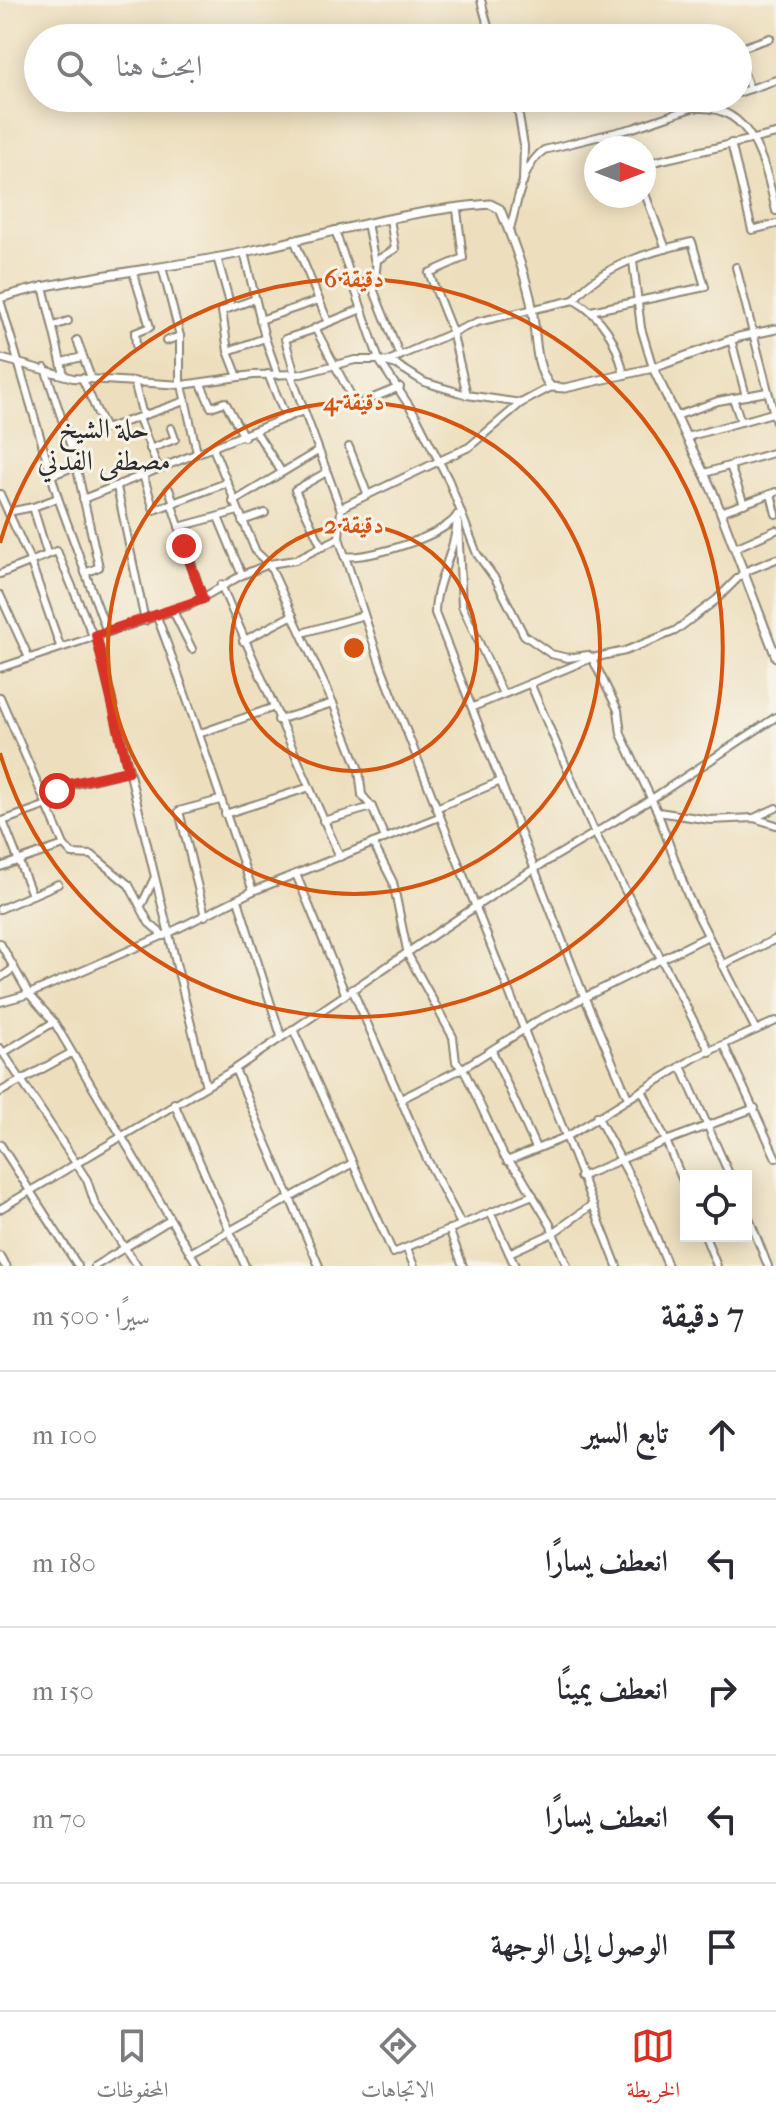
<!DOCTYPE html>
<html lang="ar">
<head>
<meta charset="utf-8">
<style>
  body { margin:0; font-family:"IM FELL French Canon",Amiri,serif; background:#f7f7f7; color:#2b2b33; direction:rtl }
  .controls { position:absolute; right:24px; bottom:24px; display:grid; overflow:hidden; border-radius:0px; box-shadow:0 4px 20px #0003 }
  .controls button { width:72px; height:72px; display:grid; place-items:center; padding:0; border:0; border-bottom:2px solid #e1e1e2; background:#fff; color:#2b2b33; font:40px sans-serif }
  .compass { position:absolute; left:584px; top:136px; width:72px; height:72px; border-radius:50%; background:#fff; box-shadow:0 4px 20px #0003; rotate:90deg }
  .stop { position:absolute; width:24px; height:24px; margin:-18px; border:6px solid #d93025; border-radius:50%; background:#fff }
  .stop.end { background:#d93025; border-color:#fff; box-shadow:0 2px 8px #0008 }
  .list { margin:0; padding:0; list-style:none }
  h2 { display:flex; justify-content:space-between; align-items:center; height:104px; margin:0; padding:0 32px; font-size:34px }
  h2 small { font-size:26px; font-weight:400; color:#7c7c81 }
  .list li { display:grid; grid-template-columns:52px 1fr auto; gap:24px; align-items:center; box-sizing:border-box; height:128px; padding:0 32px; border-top:2px solid #e1e1e2 }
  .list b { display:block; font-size:30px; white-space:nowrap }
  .list em { font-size:26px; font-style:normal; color:#7c7c81 }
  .icon { flex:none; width:44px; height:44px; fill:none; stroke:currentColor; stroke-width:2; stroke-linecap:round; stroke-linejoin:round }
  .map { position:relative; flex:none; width:776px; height:1266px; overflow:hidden; direction:ltr }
  .search { position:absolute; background:#fff; box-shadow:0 4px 20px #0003; left:24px; right:24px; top:24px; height:88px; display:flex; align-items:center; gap:20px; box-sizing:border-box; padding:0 28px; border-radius:44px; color:#7c7c81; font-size:30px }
  .sheet { height:744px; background:#fff }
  nav { display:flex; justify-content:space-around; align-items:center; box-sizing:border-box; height:112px; border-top:2px solid #e1e1e2; background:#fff; font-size:22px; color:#7c7c81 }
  nav a { display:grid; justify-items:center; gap:4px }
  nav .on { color:#d93025 }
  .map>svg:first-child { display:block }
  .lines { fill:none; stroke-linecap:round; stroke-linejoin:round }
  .minor-casing { stroke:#8c8574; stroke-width:10 }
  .tertiary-casing { stroke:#8c8574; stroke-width:11 }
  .minor { stroke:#fff; stroke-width:6 }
  .tertiary { stroke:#fff; stroke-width:7 }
  .route { stroke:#d93025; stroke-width:10 }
  .ring { fill:none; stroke:#d5540f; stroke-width:4 }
  .labels { text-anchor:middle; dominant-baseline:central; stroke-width:6; stroke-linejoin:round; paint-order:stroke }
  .quarter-label { font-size:28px; fill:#2b2b2b; stroke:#f7f3e8 }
  .centre { fill:#d5540f; stroke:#f7f3e8; stroke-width:4 }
  .ring-label { font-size:24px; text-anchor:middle; font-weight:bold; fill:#d5540f; stroke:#f7f3e8; stroke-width:6; stroke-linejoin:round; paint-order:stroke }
</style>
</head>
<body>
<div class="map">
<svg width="776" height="1266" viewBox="0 0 776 1266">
  <rect width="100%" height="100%" fill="#f7f3e8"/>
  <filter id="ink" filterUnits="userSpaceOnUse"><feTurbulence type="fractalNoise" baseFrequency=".0125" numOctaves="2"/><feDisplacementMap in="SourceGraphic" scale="16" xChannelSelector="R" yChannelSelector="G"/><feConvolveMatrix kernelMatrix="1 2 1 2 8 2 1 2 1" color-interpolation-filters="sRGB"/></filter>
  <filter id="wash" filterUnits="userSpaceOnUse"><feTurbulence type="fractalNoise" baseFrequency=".006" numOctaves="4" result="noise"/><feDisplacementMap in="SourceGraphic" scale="32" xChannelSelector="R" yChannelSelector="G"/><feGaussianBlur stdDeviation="1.8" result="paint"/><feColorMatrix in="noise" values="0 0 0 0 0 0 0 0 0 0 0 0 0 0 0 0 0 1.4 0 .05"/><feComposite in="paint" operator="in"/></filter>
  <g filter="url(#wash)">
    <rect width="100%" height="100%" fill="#eddfbe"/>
  </g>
  <g filter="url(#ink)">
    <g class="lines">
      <!-- minor casing -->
      <g class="minor-casing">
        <g id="minor">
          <polyline points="481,0 491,38"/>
          <polyline points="738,49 770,38"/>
          <polyline points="738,58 750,89"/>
          <polyline points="738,93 776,80"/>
          <polyline points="516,98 524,146 523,182"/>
          <path d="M 698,108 C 754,105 766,168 776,211"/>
          <polyline points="731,143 752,230 776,224"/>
          <polyline points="644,164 776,134"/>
          <polyline points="644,191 666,249"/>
          <polyline points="457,210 463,258 429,273 452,331 467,395"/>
          <polyline points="390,219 395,249 377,260 374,291 400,356"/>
          <polyline points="367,223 375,263"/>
          <polyline points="335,230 379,360 416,416 449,481 477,554 496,580 524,635 551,654 568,658 588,655 592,658 618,710 621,734 657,811 688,896 756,1030"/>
          <path d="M 509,232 C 517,207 521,166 544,150 L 633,128 L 721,98"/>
          <polyline points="294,239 328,322"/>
          <polyline points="244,252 265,338 278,375"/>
          <polyline points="217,257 231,307"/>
          <polyline points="633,261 641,328 653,368"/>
          <polyline points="162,267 180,336 180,384"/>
          <polyline points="736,267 776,422"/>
          <polyline points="133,272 150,327 135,333 136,345"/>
          <polyline points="43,286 64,375"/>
          <polyline points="0,300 58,498 107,632"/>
          <path d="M 574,300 C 600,266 651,251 692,242 L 705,287 L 591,311"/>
          <polyline points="359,310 315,328 356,405 400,387"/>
          <polyline points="260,320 319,300"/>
          <polyline points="54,326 68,321"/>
          <polyline points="731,339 746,396"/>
          <polyline points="77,340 91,378"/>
          <polyline points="166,341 180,336"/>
          <polyline points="228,351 265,338"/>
          <polyline points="0,358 73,378 182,385 253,375 301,374 355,360 379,360 397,365 424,382 467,395 521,403"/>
          <path d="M 388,361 L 477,322 L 574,300 C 604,317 617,342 624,375"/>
          <polyline points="62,362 82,357"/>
          <polyline points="45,368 74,456 99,567 85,573"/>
          <polyline points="268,374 286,418"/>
          <polyline points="291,375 341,510"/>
          <polyline points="295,375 285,339 315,329"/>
          <polyline points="238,377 228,351 222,311 255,299"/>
          <polyline points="82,378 105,429 185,401"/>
          <polyline points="134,381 143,416"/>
          <polyline points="201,384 211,407 225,402 244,437"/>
          <polyline points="182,385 197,453"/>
          <polyline points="551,387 521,403 469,447 346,505 341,510 339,538 381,666 617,1266"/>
          <polyline points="733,398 741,422"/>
          <polyline points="676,416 718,401 767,392"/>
          <polyline points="139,418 158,468"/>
          <polyline points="256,432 281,471"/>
          <polyline points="687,437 776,412"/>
          <polyline points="349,447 367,493"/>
          <polyline points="213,448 256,552 269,564 333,703 359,770 362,795 372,807 385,838"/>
          <polyline points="150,449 175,439 171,428"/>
          <polyline points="730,466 744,504"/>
          <polyline points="705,473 776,452"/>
          <polyline points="52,475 76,466"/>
          <polyline points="143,475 154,510 226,483"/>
          <polyline points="117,487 145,621"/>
          <polyline points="169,489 174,503"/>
          <polyline points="0,494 30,560 60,646"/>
          <polyline points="771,494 776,514"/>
          <polyline points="83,499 303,411"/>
          <polyline points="233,502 318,451"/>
          <polyline points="172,505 203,599"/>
          <polyline points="8,512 33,507"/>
          <polyline points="721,512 776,492"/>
          <polyline points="218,517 242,575"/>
          <path d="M 457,518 C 456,551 435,582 435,613 L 584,996 L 628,1098"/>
          <polyline points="242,521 265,513"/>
          <polyline points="458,523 462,606 503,694"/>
          <polyline points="179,527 238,511"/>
          <polyline points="322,547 295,490 325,473"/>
          <polyline points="735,548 776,530"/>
          <polyline points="47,553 33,507 58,498"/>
          <path d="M 344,556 C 368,560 447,535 457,515"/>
          <polyline points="0,574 57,551 93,636"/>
          <polyline points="221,585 340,857"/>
          <polyline points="0,595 29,658"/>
          <polyline points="173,611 192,649"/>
          <path d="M 157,617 C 192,708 220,800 253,891"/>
          <polyline points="302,633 364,615"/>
          <polyline points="96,635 206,1086"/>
          <polyline points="243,641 293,615"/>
          <polyline points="0,668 190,605 242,575 269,564 295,560 339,538"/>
          <polyline points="530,683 595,833 710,1052"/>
          <polyline points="0,697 64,845 72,854 92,855 129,885 149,923 164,936"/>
          <polyline points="473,707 592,658 625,651 675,631 716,600 744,572 776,559"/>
          <polyline points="278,720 333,703"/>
          <polyline points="201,733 272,708"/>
          <polyline points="436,808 501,781"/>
          <polyline points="658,812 710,820 754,818 776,825"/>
          <polyline points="225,814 307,788"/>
          <polyline points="754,818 776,808"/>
          <polyline points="3,821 32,895"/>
          <polyline points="323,821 372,807"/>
          <polyline points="0,822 47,805 60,788 128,771"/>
          <polyline points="373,843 393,882 408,955 453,1037 456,1062 463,1068 403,1098"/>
          <polyline points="0,867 64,845"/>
          <polyline points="296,874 345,993"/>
          <polyline points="238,900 281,1036"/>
          <polyline points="142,904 154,879"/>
          <polyline points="0,909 58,884"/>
          <polyline points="205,916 179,811 220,800"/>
          <polyline points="0,943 29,994 169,933 253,891 439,817"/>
          <polyline points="722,965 776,939"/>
          <polyline points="0,978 13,969"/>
          <polyline points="352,989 426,1157 461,1224"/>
          <polyline points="0,1002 29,994 54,1022 198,1266"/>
          <polyline points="293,1029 393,1253 533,1195"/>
          <polyline points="725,1047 776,1158"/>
          <polyline points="0,1048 87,1180 95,1204 137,1266"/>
          <polyline points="492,1051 536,1148"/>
          <polyline points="3,1053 54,1022"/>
          <polyline points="681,1066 730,1176"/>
          <polyline points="235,1069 319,1266"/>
          <polyline points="0,1092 71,1053"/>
          <polyline points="174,1103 245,1266"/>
          <polyline points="597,1116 636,1188 668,1266"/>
          <polyline points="0,1144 78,1266"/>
          <polyline points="507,1161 568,1136 696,1057 776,1021"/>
          <polyline points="580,1177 666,1141 642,1090"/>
          <polyline points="686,1188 666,1141 755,1108"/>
          <polyline points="0,1209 235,1069 509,884 650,800 776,717"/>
          <polyline points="746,1211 768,1266"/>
          <polyline points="491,1214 515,1266"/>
          <polyline points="449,1229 463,1266"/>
          <polyline points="705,1236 717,1266"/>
          <polyline points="407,1249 414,1266"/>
          <polyline points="190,1253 351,1164"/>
          <polyline points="509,1253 553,1233 551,1226 520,1174 504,1156 463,1068 539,1020 708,936"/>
          <polyline points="95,1266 170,1220"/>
          <polyline points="567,1266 553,1233 592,1205"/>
        </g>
      </g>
      <!-- tertiary casing -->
      <g class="tertiary-casing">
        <g id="tertiary">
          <path d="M 0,298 C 80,274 164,270 245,252 C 326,234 407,210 490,204 L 500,209 C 512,238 523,267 530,297 C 537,324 532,366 551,387 L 565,388 L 653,368 L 739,337 L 776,329"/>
          <polyline points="653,368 713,492 776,657"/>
          <polyline points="0,1257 6,1266"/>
        </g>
      </g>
      <!-- minor -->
      <use href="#minor" class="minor"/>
      <!-- tertiary -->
      <use href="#tertiary" class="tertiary"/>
    </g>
  </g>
  <g class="lines" filter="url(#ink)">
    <!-- route -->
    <polyline class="route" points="57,791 73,783 128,771 96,635 203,599 184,546"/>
  </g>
  <!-- distance rings -->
  <g class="ring">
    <circle cx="354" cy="648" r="123"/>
    <circle cx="354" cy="648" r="246"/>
    <path d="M0 543A369 369 0 1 1 0 753"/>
  </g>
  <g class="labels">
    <!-- quarter labels -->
    <g class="quarter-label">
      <text x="104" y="428">حلة الشيخ<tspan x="104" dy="32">مصطفى الفدني</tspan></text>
    </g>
  </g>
  <circle cx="354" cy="648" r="12" class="centre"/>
  <g class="ring-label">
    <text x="354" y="287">6 دقيقة</text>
    <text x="354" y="410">4 دقيقة</text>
    <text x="354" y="533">2 دقيقة</text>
  </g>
</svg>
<div class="controls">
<button><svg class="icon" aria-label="locate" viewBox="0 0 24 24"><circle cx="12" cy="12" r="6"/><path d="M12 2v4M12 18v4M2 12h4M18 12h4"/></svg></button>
</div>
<svg class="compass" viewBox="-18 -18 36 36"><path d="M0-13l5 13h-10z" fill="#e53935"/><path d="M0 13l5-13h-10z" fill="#7c7c81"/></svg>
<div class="stop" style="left:57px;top:791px"></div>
<div class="stop end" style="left:184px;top:546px"></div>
<div class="search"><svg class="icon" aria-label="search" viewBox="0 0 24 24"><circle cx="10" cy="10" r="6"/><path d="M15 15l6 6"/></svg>ابحث هنا</div>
</div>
<section class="sheet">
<h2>7 دقيقة<small>سيرًا · 500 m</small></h2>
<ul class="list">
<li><svg class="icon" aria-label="ahead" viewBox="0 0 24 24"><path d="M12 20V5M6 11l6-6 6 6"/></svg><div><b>تابع السير</b></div><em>100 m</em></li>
<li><svg class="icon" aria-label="left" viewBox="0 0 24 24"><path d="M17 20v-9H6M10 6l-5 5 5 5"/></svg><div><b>انعطف يسارًا</b></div><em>180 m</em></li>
<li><svg class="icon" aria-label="right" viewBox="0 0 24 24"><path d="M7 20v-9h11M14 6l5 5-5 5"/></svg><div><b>انعطف يمينًا</b></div><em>150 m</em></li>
<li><svg class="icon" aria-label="left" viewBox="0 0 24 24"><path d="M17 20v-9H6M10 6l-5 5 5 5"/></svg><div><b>انعطف يسارًا</b></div><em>70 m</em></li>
<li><svg class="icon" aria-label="arrive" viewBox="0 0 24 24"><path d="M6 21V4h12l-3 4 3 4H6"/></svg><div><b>الوصول إلى الوجهة</b></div></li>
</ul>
</section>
<nav>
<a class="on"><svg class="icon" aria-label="map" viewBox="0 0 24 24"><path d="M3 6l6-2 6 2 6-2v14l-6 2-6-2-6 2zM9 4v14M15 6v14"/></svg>الخريطة</a>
<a><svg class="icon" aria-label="directions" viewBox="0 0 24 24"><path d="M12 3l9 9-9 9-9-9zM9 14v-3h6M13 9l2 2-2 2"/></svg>الاتجاهات</a>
<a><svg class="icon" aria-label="saved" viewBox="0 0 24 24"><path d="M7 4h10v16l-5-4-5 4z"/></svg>المحفوظات</a>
</nav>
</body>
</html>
